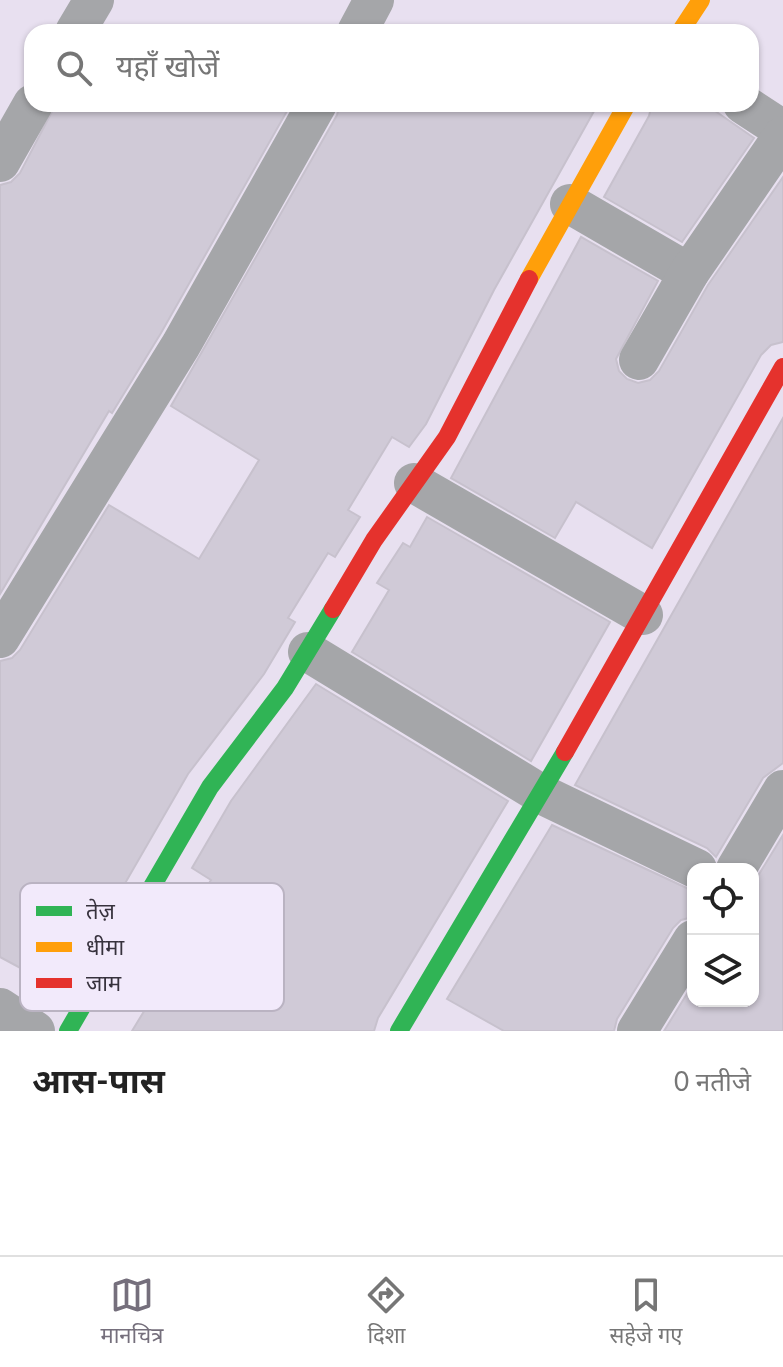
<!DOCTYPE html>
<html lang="hi">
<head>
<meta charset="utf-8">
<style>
  body { margin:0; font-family:Lato,"Noto Sans Devanagari",sans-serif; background:#f2f2f2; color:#222 }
  .controls { position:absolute; right:24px; bottom:24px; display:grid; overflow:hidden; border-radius:16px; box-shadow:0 2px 6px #0004 }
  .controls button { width:72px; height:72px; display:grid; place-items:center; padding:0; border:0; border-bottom:2px solid #e0e0e0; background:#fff; color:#222; font:40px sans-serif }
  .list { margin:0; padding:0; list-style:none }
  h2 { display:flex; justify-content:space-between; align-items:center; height:104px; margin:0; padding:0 32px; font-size:34px }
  h2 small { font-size:26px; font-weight:400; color:#767676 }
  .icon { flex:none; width:44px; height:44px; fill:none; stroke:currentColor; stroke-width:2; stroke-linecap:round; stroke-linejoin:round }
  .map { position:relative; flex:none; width:783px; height:1031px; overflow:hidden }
  .search { position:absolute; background:#fff; box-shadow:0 2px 6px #0004; left:24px; right:24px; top:24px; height:88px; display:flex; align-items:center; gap:20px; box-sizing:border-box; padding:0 28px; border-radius:24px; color:#767676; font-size:30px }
  .sheet { height:224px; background:#fff }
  nav { display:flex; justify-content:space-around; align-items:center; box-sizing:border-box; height:112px; border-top:2px solid #e0e0e0; background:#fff; font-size:22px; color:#767676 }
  nav a { display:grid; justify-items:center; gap:4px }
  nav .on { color:#756f7c }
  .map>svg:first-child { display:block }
  .building { fill:#d0cad7; stroke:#c7c1cd; stroke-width:2 }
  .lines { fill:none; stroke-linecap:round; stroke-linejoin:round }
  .street { stroke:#a5a6a9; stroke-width:40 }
  .fast { stroke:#30b455; stroke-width:18 }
  .slow { stroke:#ff9f0a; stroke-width:18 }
  .jam { stroke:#e5322d; stroke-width:18 }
  .key { fill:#f2eafb; stroke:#bab3c2; stroke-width:2 }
  .key-label { font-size:22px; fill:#37323d }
</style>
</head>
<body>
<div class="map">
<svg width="783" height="1031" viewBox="0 0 783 1031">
  <rect width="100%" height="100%" fill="#e8e0f0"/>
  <!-- building -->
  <g class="building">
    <polygon points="56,104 291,104 161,333 112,413 109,411 0,594 0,185 11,182 20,173"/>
    <polygon points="340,104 598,104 494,290 426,424 409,447 392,437 348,510 360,517 335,557 328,553 288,618 295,622 264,674 188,774 63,991 0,957 0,661 12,658 20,650 109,505 199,559 259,460 171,406 337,115"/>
    <polygon points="652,104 705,104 754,138 682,242 604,197 649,116"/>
    <polygon points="783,177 783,342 771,345 761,355 652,548 576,502 555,538 451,478 581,237 658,281 616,359 619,371 627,379 638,383 650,380 659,371 708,285"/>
    <polygon points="783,418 783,763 763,778 716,857 707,848 575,785"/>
    <polygon points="427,517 610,622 531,761 352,652 389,590 377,583 403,543 410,547"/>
    <polygon points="316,684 508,801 378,1018 374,1031 132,1031 199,921 189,915 211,880 192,868 231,801"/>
    <polygon points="552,825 693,891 693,917 681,920 673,928 617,1019 614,1031 504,1031 447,999"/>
    <polygon points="783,835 783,1031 664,1031 693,984 693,1001 753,1001 753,884"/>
  </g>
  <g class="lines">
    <!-- street -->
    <g class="street">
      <polyline points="75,32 94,0"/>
      <polyline points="357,32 374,0"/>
      <polyline points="743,104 783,130"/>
      <polyline points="0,162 33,104"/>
      <polyline points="570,204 689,273"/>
      <polyline points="639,360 689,273 783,136"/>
      <polyline points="414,483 643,615"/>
      <polyline points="0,638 181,345 317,104"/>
      <polyline points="308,652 541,794 697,869"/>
      <polyline points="736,869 783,790"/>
      <polyline points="0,1008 35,1031"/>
      <polyline points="637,1031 693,940"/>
    </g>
    <!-- fast -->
    <g class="fast">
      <polyline points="68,1031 210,787 285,688 333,609"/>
      <polyline points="399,1031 565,752"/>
    </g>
    <!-- slow -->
    <g class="slow">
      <polyline points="680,32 701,0"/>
      <polyline points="529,279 627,104"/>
    </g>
    <!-- jam -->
    <g class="jam">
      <polyline points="333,609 374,540 447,437 529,279"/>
      <polyline points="565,752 783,367"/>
    </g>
  </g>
  <!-- legend -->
  <rect x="20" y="883" width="264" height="128" rx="12" class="key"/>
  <rect x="36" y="906" width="36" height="10" fill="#30b455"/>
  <rect x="36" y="942" width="36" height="10" fill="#ff9f0a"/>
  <rect x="36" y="978" width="36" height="10" fill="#e5322d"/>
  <g class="key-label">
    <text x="86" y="919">तेज़</text>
    <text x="86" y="955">धीमा</text>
    <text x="86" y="991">जाम</text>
  </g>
</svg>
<div class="controls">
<button><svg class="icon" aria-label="locate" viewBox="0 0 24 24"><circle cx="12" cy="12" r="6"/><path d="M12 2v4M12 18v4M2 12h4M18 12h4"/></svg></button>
<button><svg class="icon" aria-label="layers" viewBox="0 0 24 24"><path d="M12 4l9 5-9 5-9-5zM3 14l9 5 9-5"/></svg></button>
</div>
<div class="search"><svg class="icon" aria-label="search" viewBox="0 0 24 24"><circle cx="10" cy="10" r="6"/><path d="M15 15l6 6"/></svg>यहाँ खोजें</div>
</div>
<section class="sheet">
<h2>आस-पास<small>0 नतीजे</small></h2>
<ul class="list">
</ul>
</section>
<nav>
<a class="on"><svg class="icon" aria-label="map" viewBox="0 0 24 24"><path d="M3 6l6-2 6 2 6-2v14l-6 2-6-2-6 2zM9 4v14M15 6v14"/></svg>मानचित्र</a>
<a><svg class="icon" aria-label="directions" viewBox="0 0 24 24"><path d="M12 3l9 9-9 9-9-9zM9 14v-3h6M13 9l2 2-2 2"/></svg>दिशा</a>
<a><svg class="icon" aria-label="saved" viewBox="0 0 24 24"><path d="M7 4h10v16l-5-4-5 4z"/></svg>सहेजे गए</a>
</nav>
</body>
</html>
